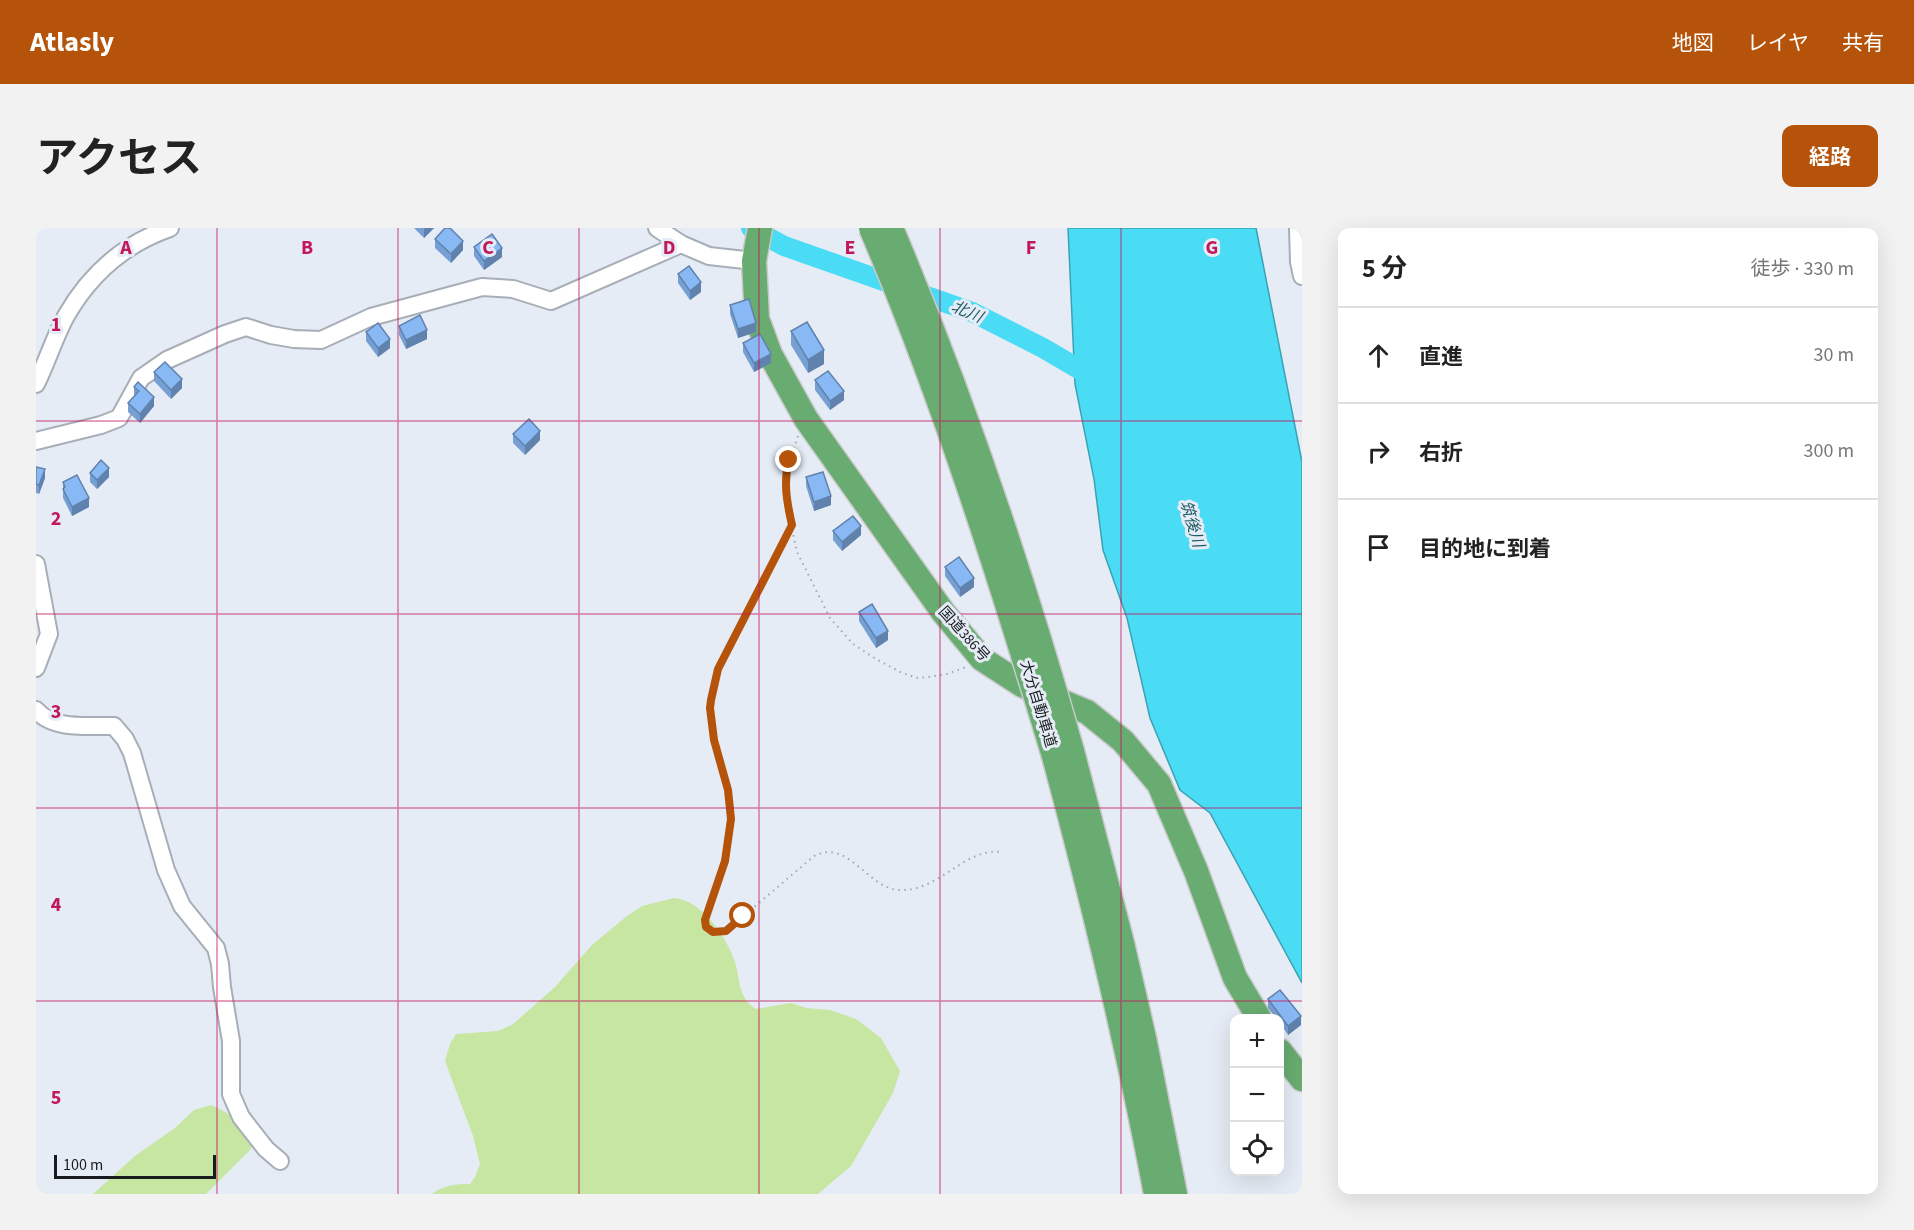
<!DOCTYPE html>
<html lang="ja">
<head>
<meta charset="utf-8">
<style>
  body { margin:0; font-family:"Source Sans 3","Noto Sans JP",sans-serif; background:#f2f2f2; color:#222 }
  .controls { position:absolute; right:18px; bottom:18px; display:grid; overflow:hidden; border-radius:12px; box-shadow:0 6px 24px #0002 }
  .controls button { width:54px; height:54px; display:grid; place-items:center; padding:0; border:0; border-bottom:2px solid #e0e0e0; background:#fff; color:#222; font:30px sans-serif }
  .scale { position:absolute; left:18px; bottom:15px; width:162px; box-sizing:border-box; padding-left:6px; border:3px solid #191c1f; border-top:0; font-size:16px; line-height:21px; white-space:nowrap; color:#191c1f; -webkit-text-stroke:4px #e5ecf5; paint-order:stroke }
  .stop { position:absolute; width:18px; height:18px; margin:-14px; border:4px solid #b45309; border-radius:50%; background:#fff }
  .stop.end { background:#b45309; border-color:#fff; box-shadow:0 2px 6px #0008 }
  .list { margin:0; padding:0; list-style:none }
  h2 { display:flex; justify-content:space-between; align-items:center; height:78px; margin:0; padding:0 24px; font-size:26px }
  h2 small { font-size:20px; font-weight:400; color:#767676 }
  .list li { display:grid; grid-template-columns:39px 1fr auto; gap:18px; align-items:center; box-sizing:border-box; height:96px; padding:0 24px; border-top:2px solid #e0e0e0 }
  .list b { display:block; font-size:22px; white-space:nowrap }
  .list em { font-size:20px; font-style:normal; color:#767676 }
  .icon { flex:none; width:33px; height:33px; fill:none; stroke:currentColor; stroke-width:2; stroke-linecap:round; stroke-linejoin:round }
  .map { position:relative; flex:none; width:1266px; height:966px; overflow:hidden; border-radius:12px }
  header { display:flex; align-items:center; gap:36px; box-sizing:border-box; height:84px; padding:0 30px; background:#b45309; color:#fff }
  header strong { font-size:28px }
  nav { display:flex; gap:33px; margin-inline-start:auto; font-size:21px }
  .intro { display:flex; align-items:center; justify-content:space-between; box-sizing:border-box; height:144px; padding:0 36px }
  h1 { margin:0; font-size:42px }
  .button { padding:15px 27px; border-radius:12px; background:#b45309; color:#fff; font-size:21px; font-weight:700 }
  main { display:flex; gap:36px; padding:0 36px }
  aside { flex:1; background:#fff; border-radius:12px; box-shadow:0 6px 24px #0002 }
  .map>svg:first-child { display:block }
  .green { fill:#c6e6a2 }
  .water { fill:#49dcf4; stroke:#3ba2b4; stroke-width:1.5 }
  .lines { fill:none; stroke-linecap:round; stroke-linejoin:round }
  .river { stroke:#49dcf4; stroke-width:20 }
  .minor-casing { stroke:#a8aeb7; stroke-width:20 }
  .highway-casing { stroke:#c8c9c9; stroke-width:27 }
  .path { stroke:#a2a8af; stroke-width:2; stroke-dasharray:1.5 4.5; stroke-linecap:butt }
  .minor { stroke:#fff; stroke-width:16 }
  .highway { stroke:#69ac71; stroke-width:24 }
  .highway-bridge-casing { stroke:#c8c9c9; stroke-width:27; stroke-linecap:butt }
  .highway-bridge { stroke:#69ac71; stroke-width:24 }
  .wall { fill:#769fd3 }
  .shaded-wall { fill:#6082ac }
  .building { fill:#89b9f5; stroke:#6082ac; stroke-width:1.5 }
  .route { stroke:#b45309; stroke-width:8 }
  .grid { fill:none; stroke:#c2185b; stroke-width:1.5; stroke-opacity:0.55 }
  .labels { text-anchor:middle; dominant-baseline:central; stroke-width:6; stroke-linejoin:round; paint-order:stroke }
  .street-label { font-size:15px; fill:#191c1f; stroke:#e5ecf5 }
  .water-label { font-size:16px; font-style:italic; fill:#215c66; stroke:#e5ecf5 }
  .grid-label { font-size:20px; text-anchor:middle; font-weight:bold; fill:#c2185b; stroke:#e5ecf5; stroke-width:6; stroke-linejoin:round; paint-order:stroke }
</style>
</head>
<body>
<header>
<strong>Atlasly</strong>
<nav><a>地図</a><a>レイヤ</a><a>共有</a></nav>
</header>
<div class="intro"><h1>アクセス</h1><a class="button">経路</a></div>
<main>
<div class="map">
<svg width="1266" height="966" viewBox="0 0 1266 966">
  <rect width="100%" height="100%" fill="#e5ecf5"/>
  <!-- green -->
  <g class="green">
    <path d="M 638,670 C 665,672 689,707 698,731 C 705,750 700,768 720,781 L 755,775 L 770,780 L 794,782 L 820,791 L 845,810 L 864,843 L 857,865 L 815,938 L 782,966 L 396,966 C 407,957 421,956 434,956 L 439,949 L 444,936 L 437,908 L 409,833 L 414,816 L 420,806 L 462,803 L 476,797 L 519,759 L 556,717 L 591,688 L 606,678 Z"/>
    <path d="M 175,877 C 194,885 208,895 220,913 L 213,923 L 170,966 L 57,966 L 99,928 L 139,900 L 158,882 Z"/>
  </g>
  <!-- water -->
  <polygon class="water" points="1032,0 1220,0 1266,234 1266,755 1174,585 1144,562 1114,490 1091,390 1067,322 1058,251 1039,156"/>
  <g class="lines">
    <!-- river -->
    <polyline class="river" points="715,0 748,18 936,84 1007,120 1060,151"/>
    <!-- minor casing -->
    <g class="minor-casing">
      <g id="minor">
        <polyline points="621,0 645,16 673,28 718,33"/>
        <polyline points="1262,0 1263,34 1266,48"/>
        <path d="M 0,156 C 11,134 18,110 30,88 C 54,46 88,16 134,0"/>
        <polyline points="0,213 65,197 83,190 105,150 131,132 189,106 210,99 235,107 258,111 285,112 335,89 446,59 477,61 515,73 645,16"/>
        <polyline points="0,336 13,406 0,440"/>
        <path d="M 0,482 C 18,503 53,497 78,498 L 89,511 L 96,525 L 130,642 L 146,678 L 180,720 L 184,736 L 186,759 L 195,813 L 195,866 L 205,889 L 230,921 L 244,933"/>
      </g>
    </g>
    <!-- highway casing -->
    <g class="highway-casing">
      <g id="highway">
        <polyline points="724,0 718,33 721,91 734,126 770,191 907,384 946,431 986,457 1051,484 1087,513 1123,556 1160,643 1199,750 1223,790"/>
        <polyline points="1036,523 1086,715 1108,810 1139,966"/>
        <path d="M 1018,528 C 1057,673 1092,818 1120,966"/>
        <polyline points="1244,823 1266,851"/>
      </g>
    </g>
    <!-- path -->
    <g class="path">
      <polyline points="762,208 749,247 751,278 761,324 794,390 817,416 840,431 866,445 882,450 892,449 911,446 930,439"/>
      <path d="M 756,297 C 742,325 729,352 715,379 C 698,411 676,442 674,479 C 672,508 687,536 692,563 C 699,608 685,651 669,692 L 670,699 L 677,704 L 690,703 L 778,628 C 812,610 831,660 863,662 C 904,664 928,619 966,624"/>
    </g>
    <!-- minor -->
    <use href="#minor" class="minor"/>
    <!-- highway -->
    <use href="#highway" class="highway"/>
    <!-- highway-bridge casing -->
    <g class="highway-bridge-casing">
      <g id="highway-bridge">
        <path d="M 835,0 C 908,171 964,350 1018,528"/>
        <path d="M 855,0 C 927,170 986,346 1036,523"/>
      </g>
    </g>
    <!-- highway-bridge -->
    <use href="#highway-bridge" class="highway-bridge"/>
  </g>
  <!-- wall -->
  <g class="wall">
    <polygon points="378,0 398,0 388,10"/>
    <polygon points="399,11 427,22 415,35 399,20"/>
    <polygon points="438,19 466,29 448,42 438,28"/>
    <polygon points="642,46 665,64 654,72 642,55"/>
    <polygon points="694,77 720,104 702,110 694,86"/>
    <polygon points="363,98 391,111 370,121 363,107"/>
    <polygon points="755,103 788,136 772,145 755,117"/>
    <polygon points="330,104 354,120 342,129 330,113"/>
    <polygon points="707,115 735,135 718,144 707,124"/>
    <polygon points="118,144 146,160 135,171 118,153"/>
    <polygon points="779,152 808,172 794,182 779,162"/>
    <polygon points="98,159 118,178 104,195 92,184 92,175 98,168"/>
    <polygon points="477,206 504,212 489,227 477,215"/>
    <polygon points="0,239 9,250 3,266 0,265"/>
    <polygon points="54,245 73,249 61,261 54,254"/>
    <polygon points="770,249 795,277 778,283 770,258"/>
    <polygon points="27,254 53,279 36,288 27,270"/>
    <polygon points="797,303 825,307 806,323 797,312"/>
    <polygon points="909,339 938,359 924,369 909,348"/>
    <polygon points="823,384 852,412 840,420 823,393"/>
    <polygon points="1232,771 1265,797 1252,807 1244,795 1244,790 1240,790 1232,780"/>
  </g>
  <!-- shaded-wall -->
  <g class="shaded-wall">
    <polygon points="389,0 398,0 388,10 388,1"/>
    <polygon points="427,13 427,22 415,35 415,26"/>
    <polygon points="466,20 466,29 448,42 448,33"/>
    <polygon points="665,54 665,64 654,72 654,63"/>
    <polygon points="720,95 720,104 702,110 702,101"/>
    <polygon points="391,102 391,111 370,121 370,112"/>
    <polygon points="354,111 354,120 342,129 342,120"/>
    <polygon points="788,122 788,136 772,145 772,132"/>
    <polygon points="735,126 735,135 718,144 718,135"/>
    <polygon points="146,151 146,160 135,171 135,162"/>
    <polygon points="808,163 808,172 794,182 794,173"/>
    <polygon points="118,169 118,178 104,195 104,186"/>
    <polygon points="504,203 504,212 489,227 489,218"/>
    <polygon points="73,240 73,249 61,261 61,252"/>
    <polygon points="9,241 9,250 3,266 3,257"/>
    <polygon points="795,268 795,277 778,283 778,274"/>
    <polygon points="53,270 53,279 36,288 36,279"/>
    <polygon points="825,298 825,307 806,323 806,314"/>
    <polygon points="938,350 938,359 924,369 924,360"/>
    <polygon points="852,403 852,412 840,420 840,410"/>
    <polygon points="1265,788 1265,797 1252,807 1252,798"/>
    <polygon points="1247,854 1247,863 1244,865 1244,856"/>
  </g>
  <!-- building -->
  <g class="building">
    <polygon points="409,0 414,0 427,13 415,26 399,11"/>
    <polygon points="456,6 466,20 448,33 438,19"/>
    <polygon points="653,38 665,54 654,63 642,46"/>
    <polygon points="713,71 720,95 702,101 694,77"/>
    <polygon points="384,87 391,102 370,112 363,98"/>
    <polygon points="771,94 788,122 772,132 755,103"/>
    <polygon points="342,95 354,111 342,120 330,104"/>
    <polygon points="724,106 735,126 718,135 707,115"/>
    <polygon points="129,134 146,151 135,162 118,144"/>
    <polygon points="792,143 808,163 794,173 779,152"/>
    <polygon points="102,154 118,169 104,186 92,175 103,163 98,159"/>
    <polygon points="493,191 504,203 489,218 477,206"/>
    <polygon points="65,232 73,240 61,252 54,245"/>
    <polygon points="0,239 9,241 3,257 0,256"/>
    <polygon points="787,244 795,268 778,274 770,249"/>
    <polygon points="41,247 53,270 36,279 27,261 29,259 27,254"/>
    <polygon points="817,288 825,298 806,314 797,303"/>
    <polygon points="923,329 938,350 924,360 909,339"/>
    <polygon points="836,376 852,403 840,410 823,384"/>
    <polygon points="1244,762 1265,788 1252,798 1232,771"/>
  </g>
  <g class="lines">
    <!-- route -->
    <path class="route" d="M 707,688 L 690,703 L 677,704 L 670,699 L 669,692 L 689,633 L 695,591 L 692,562 L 678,512 L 674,480 L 675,472 L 682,441 L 756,297 C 751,275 747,254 753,232"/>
  </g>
  <!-- grid -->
  <path class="grid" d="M 181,0 L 181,966M 362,0 L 362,966M 543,0 L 543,966M 723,0 L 723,966M 904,0 L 904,966M 1085,0 L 1085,966M 0,193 L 1266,193M 0,386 L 1266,386M 0,580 L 1266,580M 0,773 L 1266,773"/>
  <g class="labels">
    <!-- street labels -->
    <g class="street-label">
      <text transform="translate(928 406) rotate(48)">国道386号</text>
      <text transform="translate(1002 476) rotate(73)">大分自動車道</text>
    </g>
    <!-- water labels -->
    <g class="water-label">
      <text transform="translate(931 84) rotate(23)">北川</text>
      <text transform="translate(1156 296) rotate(73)">筑後川</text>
    </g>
  </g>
  <g class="grid-label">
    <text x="90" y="26">A</text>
    <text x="271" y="26">B</text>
    <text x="452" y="26">C</text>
    <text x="633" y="26">D</text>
    <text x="814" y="26">E</text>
    <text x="995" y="26">F</text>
    <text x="1176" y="26">G</text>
    <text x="20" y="103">1</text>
    <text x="20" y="297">2</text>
    <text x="20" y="490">3</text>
    <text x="20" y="683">4</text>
    <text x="20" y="876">5</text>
  </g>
</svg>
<div class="controls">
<button>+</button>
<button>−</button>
<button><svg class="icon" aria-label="locate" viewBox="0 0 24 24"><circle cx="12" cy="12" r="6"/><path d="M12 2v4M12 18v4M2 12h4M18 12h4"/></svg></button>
</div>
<div class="scale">100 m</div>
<div class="stop" style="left:707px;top:688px"></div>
<div class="stop end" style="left:753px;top:232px"></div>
</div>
<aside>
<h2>5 分<small>徒歩 · 330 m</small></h2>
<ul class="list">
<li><svg class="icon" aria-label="ahead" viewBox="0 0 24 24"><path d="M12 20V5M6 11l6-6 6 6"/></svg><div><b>直進</b></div><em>30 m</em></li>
<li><svg class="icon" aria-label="right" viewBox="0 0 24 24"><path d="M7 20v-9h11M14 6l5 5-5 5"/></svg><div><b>右折</b></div><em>300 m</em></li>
<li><svg class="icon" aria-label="arrive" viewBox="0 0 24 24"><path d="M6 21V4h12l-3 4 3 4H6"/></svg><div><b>目的地に到着</b></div></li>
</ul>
</aside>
</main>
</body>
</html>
